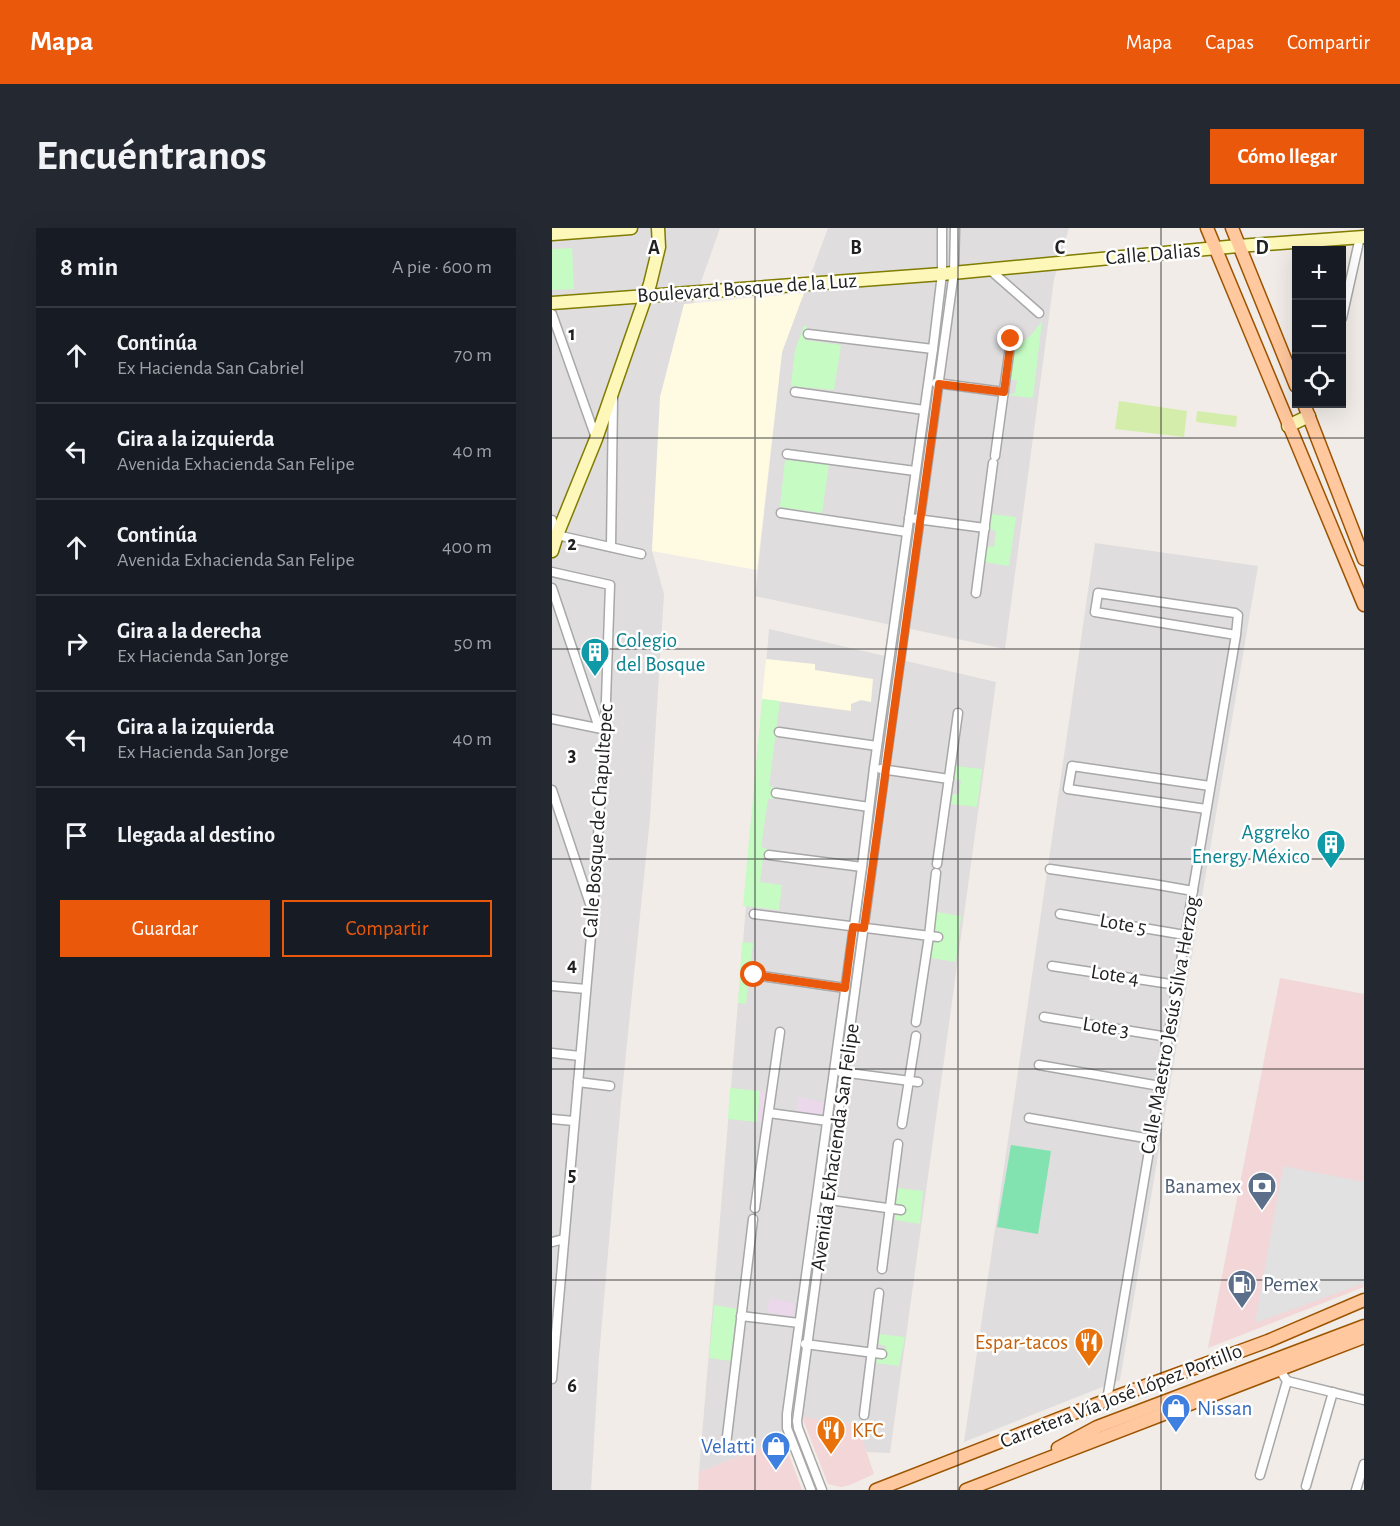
<!DOCTYPE html>
<html lang="es">
<head>
<meta charset="utf-8">
<style>
  body { margin:0; font-family:"Alegreya Sans",sans-serif; background:#242831; color:#f1f3f6 }
  .controls { position:absolute; right:18px; top:18px; display:grid; overflow:hidden; border-radius:0px; box-shadow:0 6px 24px #0002 }
  .controls button { width:54px; height:54px; display:grid; place-items:center; padding:0; border:0; border-bottom:2px solid #363941; background:#171b24; color:#f1f3f6; font:30px sans-serif }
  .stop { position:absolute; width:18px; height:18px; margin:-14px; border:4px solid #ea580c; border-radius:50%; background:#fff }
  .stop.end { background:#ea580c; border-color:#fff; box-shadow:0 2px 6px #0008 }
  .list { margin:0; padding:0; list-style:none }
  h2 { display:flex; justify-content:space-between; align-items:center; height:78px; margin:0; padding:0 24px; font-size:26px }
  h2 small { font-size:20px; font-weight:400; color:#9ea1a6 }
  .list li { display:grid; grid-template-columns:39px 1fr auto; gap:18px; align-items:center; box-sizing:border-box; height:96px; padding:0 24px; border-top:2px solid #363941 }
  .list b { display:block; font-size:22px; white-space:nowrap }
  .list p { margin:0; font-size:20px; white-space:nowrap; color:#9ea1a6 }
  .list em { font-size:20px; font-style:normal; color:#9ea1a6 }
  .actions { display:flex; gap:12px; padding:18px 24px }
  .actions a { flex:1; padding:14px 0; border:2px solid #ea580c; border-radius:0px; text-align:center; font-size:21px; color:#ea580c }
  .actions .main { background:#ea580c; color:#fff }
  .icon { flex:none; width:33px; height:33px; fill:none; stroke:currentColor; stroke-width:2; stroke-linecap:round; stroke-linejoin:round }
  .map { position:relative; flex:none; width:812px; height:1262px; overflow:hidden; border-radius:0px }
  header { display:flex; align-items:center; gap:36px; box-sizing:border-box; height:84px; padding:0 30px; background:#ea580c; color:#fff }
  header strong { font-size:28px }
  nav { display:flex; gap:33px; margin-inline-start:auto; font-size:21px }
  .intro { display:flex; align-items:center; justify-content:space-between; box-sizing:border-box; height:144px; padding:0 36px }
  h1 { margin:0; font-size:42px }
  .button { padding:15px 27px; border-radius:0px; background:#ea580c; color:#fff; font-size:21px; font-weight:700 }
  main { display:flex; gap:36px; padding:0 36px }
  aside { flex:1; background:#171b24; border-radius:0px; box-shadow:0 6px 24px #0002 }
  .map>svg:first-child { display:block }
  .residential { fill:#dfddde }
  .commercial { fill:#f2d6d8 }
  .industrial { fill:#ebd8ea }
  .education { fill:#fffbe2 }
  .grass { fill:#d4edab }
  .park { fill:#c6fcc3 }
  .pitch { fill:#82e3b0 }
  .parking { fill:#e1e1e1 }
  .lines { fill:none; stroke-linecap:round; stroke-linejoin:round }
  .street-casing { stroke:#a8a8a8; stroke-width:11 }
  .secondary-casing { stroke:#7f7c00; stroke-width:15 }
  .primary-casing { stroke:#9d5400; stroke-width:15 }
  .street { stroke:#fff; stroke-width:8 }
  .secondary { stroke:#fdf7b9; stroke-width:12 }
  .primary { stroke:#ffc89e; stroke-width:12 }
  .route { stroke:#ea580c; stroke-width:8 }
  .grid { fill:none; stroke:#212121; stroke-width:1.5; stroke-opacity:0.55 }
  .labels { text-anchor:middle; dominant-baseline:central; stroke-width:5; stroke-linejoin:round; paint-order:stroke }
  .street-label { font-size:21px; fill:#212121; stroke:#fff }
  .culture-label { font-size:21px; fill:#0d838f; stroke:#fff; text-anchor:start }
  .service-label { font-size:21px; fill:#4e5e75; stroke:#fff; text-anchor:end }
  .food-label { font-size:21px; fill:#c56008; stroke:#fff; text-anchor:end }
  .shop-label { font-size:21px; fill:#366cbe; stroke:#fff; text-anchor:start }
  .grid-label { font-size:20px; text-anchor:middle; font-weight:bold; fill:#212121; stroke:#fff; stroke-width:5; stroke-linejoin:round; paint-order:stroke }
</style>
</head>
<body>
<header>
<strong>Mapa</strong>
<nav><a>Mapa</a><a>Capas</a><a>Compartir</a></nav>
</header>
<div class="intro"><h1>Encuéntranos</h1><a class="button">Cómo llegar</a></div>
<main>
<aside>
<h2>8 min<small>A pie · 600 m</small></h2>
<ul class="list">
<li><svg class="icon" aria-label="ahead" viewBox="0 0 24 24"><path d="M12 20V5M6 11l6-6 6 6"/></svg><div><b>Continúa</b><p>Ex Hacienda San Gabriel</p></div><em>70 m</em></li>
<li><svg class="icon" aria-label="left" viewBox="0 0 24 24"><path d="M17 20v-9H6M10 6l-5 5 5 5"/></svg><div><b>Gira a la izquierda</b><p>Avenida Exhacienda San Felipe</p></div><em>40 m</em></li>
<li><svg class="icon" aria-label="ahead" viewBox="0 0 24 24"><path d="M12 20V5M6 11l6-6 6 6"/></svg><div><b>Continúa</b><p>Avenida Exhacienda San Felipe</p></div><em>400 m</em></li>
<li><svg class="icon" aria-label="right" viewBox="0 0 24 24"><path d="M7 20v-9h11M14 6l5 5-5 5"/></svg><div><b>Gira a la derecha</b><p>Ex Hacienda San Jorge</p></div><em>50 m</em></li>
<li><svg class="icon" aria-label="left" viewBox="0 0 24 24"><path d="M17 20v-9H6M10 6l-5 5 5 5"/></svg><div><b>Gira a la izquierda</b><p>Ex Hacienda San Jorge</p></div><em>40 m</em></li>
<li><svg class="icon" aria-label="arrive" viewBox="0 0 24 24"><path d="M6 21V4h12l-3 4 3 4H6"/></svg><div><b>Llegada al destino</b></div></li>
</ul>
<div class="actions"><a class="main">Guardar</a><a>Compartir</a></div>
</aside>
<div class="map">
<svg width="812" height="1262" viewBox="0 0 812 1262">
  <rect width="100%" height="100%" fill="#f1ece7"/>
  <!-- residential -->
  <g class="residential">
    <polygon points="0,0 168,0 110,164 100,323 112,366 98,590 69,874 47,1129 39,1262 0,1262"/>
    <polygon points="276,0 517,0 502,51 453,421 203,368 230,124"/>
    <polygon points="543,315 706,338 568,1152 412,1214"/>
    <polygon points="217,401 444,454 338,1225 315,1224 310,1213 251,1189 231,1211 147,1244"/>
  </g>
  <!-- commercial -->
  <g class="commercial">
    <polygon points="728,750 812,766 812,1059 656,1120"/>
    <polygon points="250,1189 305,1196 322,1246 298,1257 289,1259 276,1256"/>
    <polygon points="231,1211 250,1262 146,1262 147,1244"/>
  </g>
  <!-- industrial -->
  <g class="industrial">
    <polygon points="208,863 214,864 212,895 205,894"/>
    <polygon points="246,869 272,874 270,888 245,883"/>
    <polygon points="217,1070 243,1075 241,1089 216,1084"/>
  </g>
  <!-- education -->
  <g class="education">
    <polygon points="252,65 230,124 205,342 100,323 108,169 132,76"/>
    <polygon points="214,431 263,436 263,442 321,451 319,474 309,472 299,476 299,483 210,471"/>
  </g>
  <!-- grass -->
  <g class="grass">
    <polygon points="567,173 635,183 632,209 563,201"/>
    <polygon points="645,183 685,188 684,199 644,194"/>
  </g>
  <!-- park -->
  <g class="park">
    <polygon points="20,20 22,61 0,62 0,21"/>
    <path d="M 490,93 L 481,170 L 456,167 L 463,165 L 465,152 L 458,152 L 464,115 C 476,114 483,102 490,93 Z"/>
    <polygon points="252,98 255,99 253,112 289,117 282,162 239,158 243,122"/>
    <polygon points="233,232 277,236 270,285 228,279"/>
    <polygon points="438,286 464,289 457,338 432,334 432,318 442,319 444,303 437,301"/>
    <polygon points="210,471 228,473 217,558 222,559 221,571 216,571 209,619 215,621 211,630 208,654 230,657 227,682 191,678"/>
    <polygon points="404,538 430,541 425,579 399,576 401,566 407,566 409,552 402,552"/>
    <polygon points="384,684 409,688 404,734 379,730"/>
    <polygon points="190,714 201,715 194,776 186,775"/>
    <polygon points="178,860 208,863 205,894 176,891"/>
    <polygon points="345,960 371,963 368,996 343,992"/>
    <polygon points="162,1077 185,1081 179,1133 157,1130"/>
    <polygon points="327,1106 353,1109 347,1138 324,1135 326,1128 333,1128 334,1118 326,1116"/>
  </g>
  <!-- pitch -->
  <polygon class="pitch" points="459,917 499,923 486,1006 445,999"/>
  <!-- parking -->
  <polygon class="parking" points="731,938 812,954 812,1055 703,1095"/>
  <g class="lines">
    <!-- street casing -->
    <g class="street-casing">
      <g id="street">
        <polyline points="437,41 487,85"/>
        <polyline points="0,86 44,210"/>
        <polyline points="790,90 808,9"/>
        <polyline points="256,106 381,121"/>
        <polyline points="384,155 452,164"/>
        <polyline points="243,164 372,182"/>
        <polyline points="235,226 363,243"/>
        <polyline points="443,228 459,111"/>
        <polyline points="229,285 355,304"/>
        <polyline points="357,290 433,300"/>
        <polyline points="0,292 5,307"/>
        <polyline points="0,306 89,326"/>
        <polyline points="59,319 61,170"/>
        <polyline points="0,344 58,357 53,501 41,685 0,1151"/>
        <polyline points="0,360 47,500"/>
        <polyline points="424,365 441,235"/>
        <polyline points="0,491 50,501"/>
        <polyline points="227,504 325,518"/>
        <polyline points="329,541 397,551"/>
        <polyline points="0,562 39,679"/>
        <polyline points="224,565 317,579"/>
        <polyline points="654,581 516,561 520,538 658,558"/>
        <polyline points="217,627 310,639"/>
        <polyline points="385,636 406,485"/>
        <polyline points="498,641 601,656 641,663"/>
        <polyline points="202,686 386,709"/>
        <polyline points="508,686 633,707"/>
        <polyline points="500,738 625,757"/>
        <polyline points="202,747 293,760"/>
        <polyline points="0,758 34,761"/>
        <polyline points="492,789 616,809"/>
        <polyline points="364,794 377,708 384,645"/>
        <polyline points="0,825 28,828"/>
        <polyline points="487,837 608,858"/>
        <polyline points="289,844 366,854"/>
        <polyline points="26,854 58,858"/>
        <polyline points="217,885 276,893"/>
        <polyline points="477,890 599,911"/>
        <polyline points="0,891 22,893"/>
        <polyline points="350,896 364,808"/>
        <polyline points="271,971 349,982"/>
        <polyline points="203,980 228,804"/>
        <polyline points="0,1014 12,1011"/>
        <polyline points="330,1041 346,916"/>
        <polyline points="189,1088 247,1095"/>
        <polyline points="253,1116 330,1126"/>
        <polyline points="735,1153 812,1172"/>
        <polyline points="555,1172 684,407 686,387 683,385 546,365 543,384 684,407"/>
        <polyline points="312,1187 327,1065"/>
        <polyline points="174,1217 201,991"/>
        <polyline points="708,1247 735,1153 728,1142"/>
        <polyline points="754,1258 781,1164"/>
        <polyline points="259,1262 235,1200 235,1186 310,639 322,540 381,121 390,46 390,0"/>
        <polyline points="270,1262 246,1200 245,1193 333,541 402,44 403,0"/>
        <polyline points="804,1262 812,1236"/>
      </g>
    </g>
    <!-- secondary casing -->
    <g class="secondary-casing">
      <g id="secondary">
        <polyline points="0,6 79,0"/>
        <polyline points="0,75 390,46 686,18 812,9"/>
        <polyline points="736,198 757,188"/>
        <polyline points="0,323 5,307 44,211 98,56 107,19 106,0"/>
      </g>
    </g>
    <!-- primary casing -->
    <g class="primary-casing">
      <g id="primary">
        <polyline points="655,0 812,377"/>
        <polyline points="680,0 744,158"/>
        <polyline points="752,176 812,331"/>
        <polyline points="506,1220 545,1199 812,1098"/>
        <polyline points="324,1262 555,1172 716,1113 812,1072"/>
        <polyline points="414,1262 812,1109"/>
      </g>
    </g>
    <!-- street -->
    <use href="#street" class="street"/>
    <!-- secondary -->
    <use href="#secondary" class="secondary"/>
    <!-- primary -->
    <use href="#primary" class="primary"/>
  </g>
  <g class="lines">
    <!-- route -->
    <polyline class="route" points="202,747 293,760 301,699 312,700 387,156 452,164 459,111"/>
  </g>
  <!-- grid -->
  <path class="grid" d="M 203,0 L 203,1262M 406,0 L 406,1262M 609,0 L 609,1262M 0,210 L 812,210M 0,421 L 812,421M 0,631 L 812,631M 0,841 L 812,841M 0,1052 L 812,1052"/>
  <!-- icons -->
  <defs>
    <g id="building-pin" transform="scale(1.5)"><path d="M0 17L-7.5 6A9.5 9.5 0 1 1 7.5 6Z" fill="#0f9aa8" stroke="#fff"/><path d="M-4-6H4V6H1V3H-1V6H-4ZM-2.5-4.3h1.7v1.8h-1.7ZM.8-4.3h1.7v1.8H.8ZM-2.5-1h1.7V.8h-1.7ZM.8-1h1.7V.8H.8Z" fill="#fff"/></g>
    <g id="bank-pin" transform="scale(1.5)"><path d="M0 17L-7.5 6A9.5 9.5 0 1 1 7.5 6Z" fill="#5c6f8a" stroke="#fff"/><path d="M-6-4H6V4H-6ZM0-2.3a2.3 2.3 0 1 0 0 4.6a2.3 2.3 0 1 0 0-4.6Z" fill="#fff"/></g>
    <g id="fuel-pin" transform="scale(1.5)"><path d="M0 17L-7.5 6A9.5 9.5 0 1 1 7.5 6Z" fill="#5c6f8a" stroke="#fff"/><path d="M-5.5-6h7V0h2V4h1.3V-2.5L3-4.5l.8-.8L6-3V5H2.5V1h-1V6h-7ZM-4.2-4.7v3.2H.2V-4.7Z" fill="#fff"/></g>
    <g id="restaurant-pin" transform="scale(1.5)"><path d="M0 17L-7.5 6A9.5 9.5 0 1 1 7.5 6Z" fill="#e8710a" stroke="#fff"/><path d="M-5-6h1v4h1v-4h1v4h1v-4h1v5L-1.5 .5V6h-2V.5L-5-1ZM5-6V6H3V1.5H1.5Q1.5-4 5-6Z" fill="#fff"/></g>
    <g id="shop-pin" transform="scale(1.5)"><path d="M0 17L-7.5 6A9.5 9.5 0 1 1 7.5 6Z" fill="#3f7fe0" stroke="#fff"/><path d="M-5-2.5h2.3a2.7 3.5 0 0 1 5.4 0H5L5.5 6h-11ZM-1.5-2.5h3a1.5 2.3 0 0 0-3 0Z" fill="#fff"/></g>
  </defs>
  <g fill-rule="evenodd">
    <use href="#building-pin" x="43" y="424"/>
    <use href="#building-pin" x="779" y="616"/>
    <use href="#bank-pin" x="710" y="958"/>
    <use href="#fuel-pin" x="690" y="1056"/>
    <use href="#restaurant-pin" x="537" y="1114"/>
    <use href="#shop-pin" x="624" y="1180"/>
    <use href="#restaurant-pin" x="279" y="1202"/>
    <use href="#shop-pin" x="224" y="1218"/>
  </g>
  <g class="labels">
    <!-- street labels -->
    <g class="street-label">
      <text transform="translate(601 26) rotate(-5)">Calle Dalias</text>
      <text transform="translate(195 60) rotate(-4)">Boulevard Bosque de la Luz</text>
      <text transform="translate(46 593) rotate(-86)">Calle Bosque de Chapultepec</text>
      <text transform="translate(571 696) rotate(10)">Lote 5</text>
      <text transform="translate(563 747) rotate(9)">Lote 4</text>
      <text transform="translate(618 797) rotate(-80)">Calle Maestro Jesús Silva Herzog</text>
      <text transform="translate(554 799) rotate(9)">Lote 3</text>
      <text transform="translate(283 919) rotate(-82)">Avenida Exhacienda San Felipe</text>
      <text transform="translate(569 1168) rotate(-21)">Carretera Vía José López Portillo</text>
    </g>
    <!-- culture labels -->
    <g class="culture-label">
      <text x="64" y="412">Colegio<tspan x="64" dy="24">del Bosque</tspan></text>
      <text x="758" y="604" text-anchor="end">Aggreko<tspan x="758" dy="24">Energy México</tspan></text>
    </g>
    <!-- service labels -->
    <g class="service-label">
      <text x="689" y="958">Banamex</text>
      <text x="711" y="1056" text-anchor="start">Pemex</text>
    </g>
    <!-- food labels -->
    <g class="food-label">
      <text x="516" y="1114">Espar-tacos</text>
      <text x="300" y="1202" text-anchor="start">KFC</text>
    </g>
    <!-- shop labels -->
    <g class="shop-label">
      <text x="645" y="1180">Nissan</text>
      <text x="203" y="1218" text-anchor="end">Velatti</text>
    </g>
  </g>
  <g class="grid-label">
    <text x="102" y="26">A</text>
    <text x="304" y="26">B</text>
    <text x="508" y="26">C</text>
    <text x="710" y="26">D</text>
    <text x="20" y="112">1</text>
    <text x="20" y="322">2</text>
    <text x="20" y="533">3</text>
    <text x="20" y="743">4</text>
    <text x="20" y="953">5</text>
    <text x="20" y="1164">6</text>
  </g>
</svg>
<div class="controls">
<button>+</button>
<button>−</button>
<button><svg class="icon" aria-label="locate" viewBox="0 0 24 24"><circle cx="12" cy="12" r="6"/><path d="M12 2v4M12 18v4M2 12h4M18 12h4"/></svg></button>
</div>
<div class="stop" style="left:202px;top:747px"></div>
<div class="stop end" style="left:459px;top:111px"></div>
</div>
</main>
</body>
</html>
